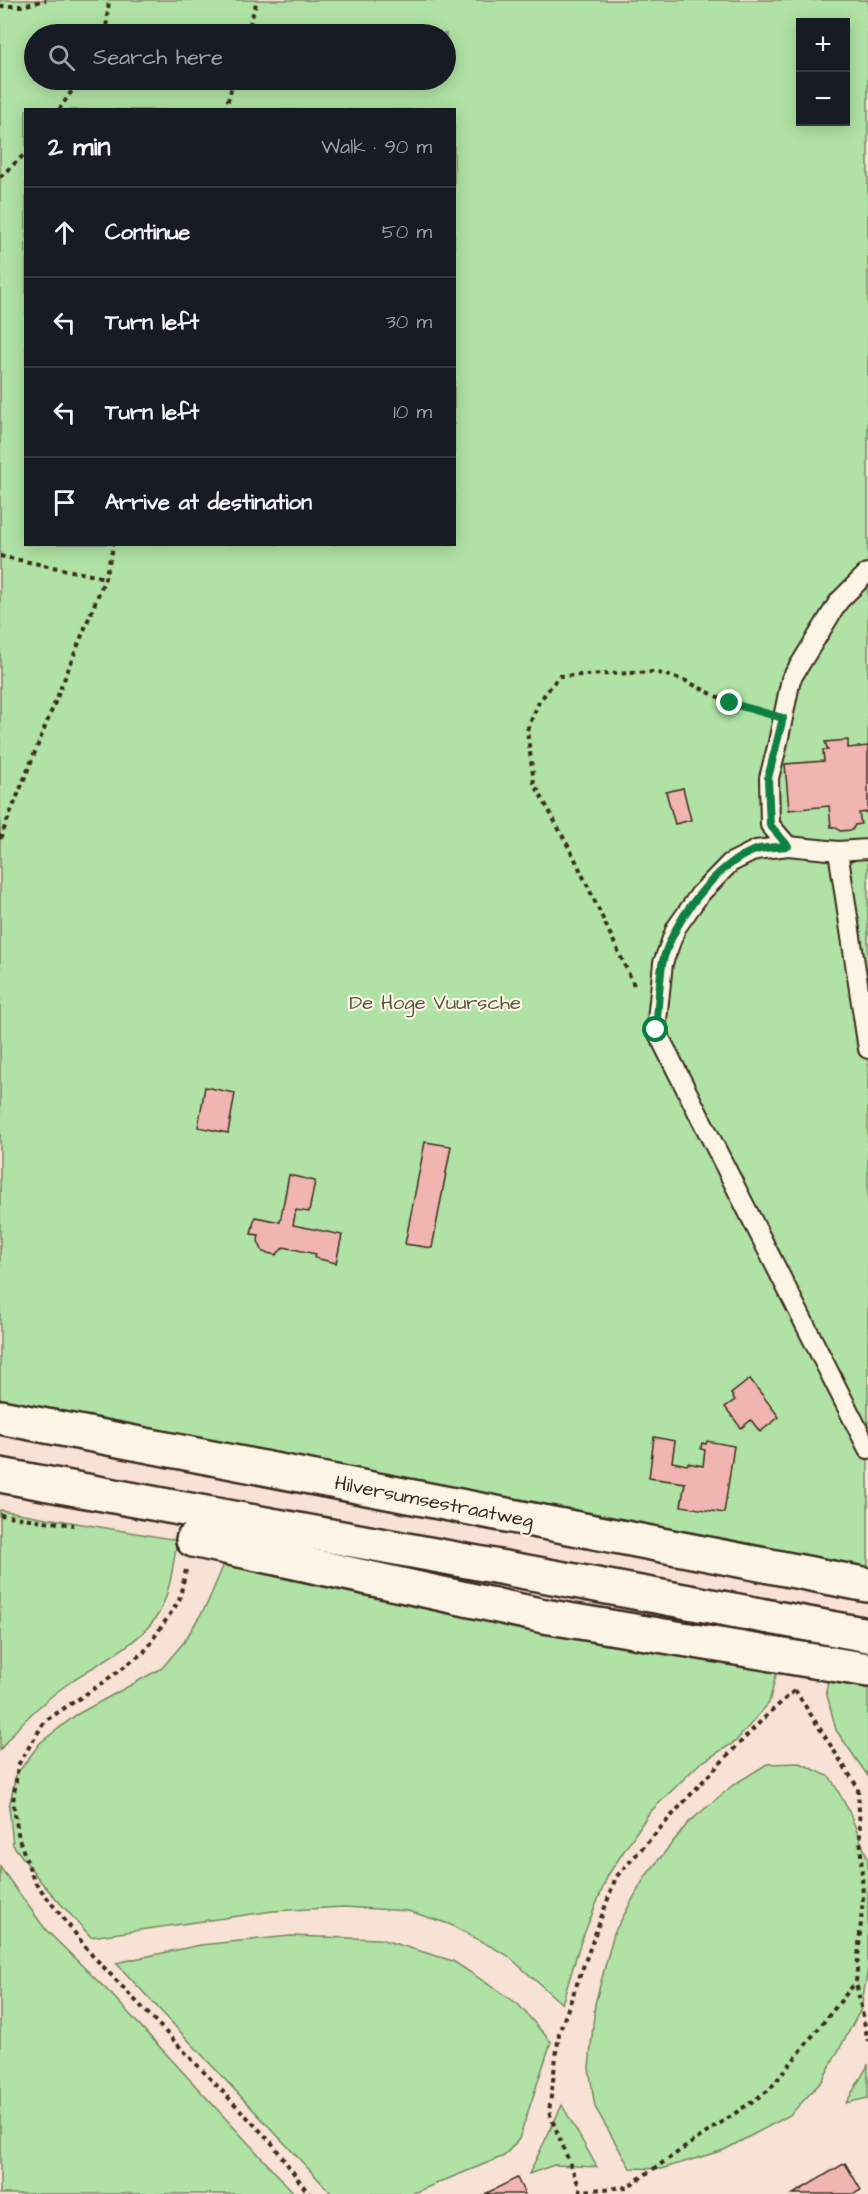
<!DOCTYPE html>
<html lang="en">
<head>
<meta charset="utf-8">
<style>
  body { margin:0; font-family:"Architects Daughter",sans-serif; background:#20242c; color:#f1f3f6 }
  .controls { position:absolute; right:18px; top:18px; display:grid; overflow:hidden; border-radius:0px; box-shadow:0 3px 15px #0003 }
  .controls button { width:54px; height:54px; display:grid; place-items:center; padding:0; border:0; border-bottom:2px solid #363941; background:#171b24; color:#f1f3f6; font:30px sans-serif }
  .stop { position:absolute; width:18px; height:18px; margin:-14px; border:4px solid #0b8043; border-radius:50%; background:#fff }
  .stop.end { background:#0b8043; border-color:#fff; box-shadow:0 2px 6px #0008 }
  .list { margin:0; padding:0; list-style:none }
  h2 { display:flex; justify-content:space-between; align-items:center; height:78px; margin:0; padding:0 24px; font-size:26px }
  h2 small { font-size:20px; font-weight:400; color:#9ea1a6 }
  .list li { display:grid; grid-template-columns:39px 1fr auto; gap:18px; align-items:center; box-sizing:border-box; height:90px; padding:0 24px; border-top:2px solid #363941 }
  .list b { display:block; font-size:22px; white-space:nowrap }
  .list em { font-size:20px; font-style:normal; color:#9ea1a6 }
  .icon { flex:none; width:33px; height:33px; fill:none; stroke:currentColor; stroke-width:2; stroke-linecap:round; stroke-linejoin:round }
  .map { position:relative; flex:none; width:868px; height:2194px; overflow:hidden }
  .search { position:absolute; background:#171b24; box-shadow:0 3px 15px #0003; left:24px; top:24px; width:432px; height:66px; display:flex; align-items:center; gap:15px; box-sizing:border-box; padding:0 21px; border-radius:33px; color:#9ea1a6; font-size:22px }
  .panel { position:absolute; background:#171b24; box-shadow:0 3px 15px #0003; left:24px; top:108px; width:432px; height:438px; border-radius:0px }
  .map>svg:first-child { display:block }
  .green { fill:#afe2a4; stroke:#758661; stroke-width:1.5; fill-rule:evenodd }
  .building { fill:#f0b5b1; stroke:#3b2a1e; stroke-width:1.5 }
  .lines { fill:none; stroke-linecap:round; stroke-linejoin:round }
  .lane-casing { stroke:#3b2a1e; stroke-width:22 }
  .street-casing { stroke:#3b2a1e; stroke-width:38 }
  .primary-casing { stroke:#3b2a1e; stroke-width:38 }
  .path { stroke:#3b2a1e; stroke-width:4; stroke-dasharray:4.5 4.5; stroke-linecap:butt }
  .lane { stroke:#fcf5e5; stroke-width:18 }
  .street { stroke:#fcf5e5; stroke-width:33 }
  .primary { stroke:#fcf5e5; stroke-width:33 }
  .route { stroke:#0b8043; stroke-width:8 }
  .labels { text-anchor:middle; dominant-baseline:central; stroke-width:4.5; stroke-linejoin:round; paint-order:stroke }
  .park-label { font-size:20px; fill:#585840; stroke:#fcf5e5 }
  .street-label { font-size:20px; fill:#3b2a1e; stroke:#fcf5e5 }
</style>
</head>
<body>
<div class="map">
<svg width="868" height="2194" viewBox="0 0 868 2194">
  <rect width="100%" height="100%" fill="#f8e2d5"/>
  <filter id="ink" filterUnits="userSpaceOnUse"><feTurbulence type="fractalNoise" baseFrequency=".0167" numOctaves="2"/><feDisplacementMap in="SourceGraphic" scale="12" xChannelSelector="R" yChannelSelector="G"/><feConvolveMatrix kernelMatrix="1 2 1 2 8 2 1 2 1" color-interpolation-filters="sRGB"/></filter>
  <g filter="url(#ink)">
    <!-- green -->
    <g class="green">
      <path d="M 0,0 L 868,0 L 868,1571 L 0,1408 ZM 800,22 L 846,22 L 846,122 L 800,122 ZM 34,34 L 446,34 L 446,80 L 34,80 ZM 26,110 L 454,110 L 454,544 L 26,544 Z"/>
      <path d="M 0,1510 L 177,1540 C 174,1562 169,1601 155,1619 C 134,1647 101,1661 73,1680 C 46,1699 19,1723 0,1750 Z"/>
      <polygon points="231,1548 781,1655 769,1703 735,1742 699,1764 649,1813 608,1875 580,1944 562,2004 507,1955 449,1924 408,1911 344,1907 273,1911 91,1937 41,1882 13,1845 9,1807 16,1775 40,1743 76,1715 162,1668 184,1642 207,1604"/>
      <polygon points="831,1664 868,1671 868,1776 836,1730 826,1691"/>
      <polygon points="800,1763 830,1777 848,1809 868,1859 868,1968 861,2009 822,2081 790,2115 724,2150 661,2169 630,2168 595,2107 589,2068 595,2004 614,1933 645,1877 688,1823 733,1785 767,1764"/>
      <polygon points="0,1867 46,1930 112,1995 295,2194 0,2194"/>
      <polygon points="291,1936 380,1939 453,1961 518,2004 551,2042 519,2139 504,2156 411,2194 332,2194 116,1963 200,1945"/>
      <polygon points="868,2064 868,2098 846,2103 867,2067"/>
      <polygon points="562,2105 597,2167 554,2165 529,2174"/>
    </g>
    <!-- building -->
    <g class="building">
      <polygon points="848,740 848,748 868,746 868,812 859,813 861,824 855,825 852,830 840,831 835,827 831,827 829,806 789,810 785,764 824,761 823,750 828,750 825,742"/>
      <polygon points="683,788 691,820 675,824 666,792"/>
      <polygon points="205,1087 235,1093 228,1133 198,1127"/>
      <polygon points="425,1142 451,1146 432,1248 405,1244"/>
      <polygon points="289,1175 315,1181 309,1212 296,1210 293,1225 342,1235 336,1263 315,1258 316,1254 284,1247 276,1255 263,1252 258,1241 259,1235 251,1234 255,1217 280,1222"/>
      <polygon points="750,1379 779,1417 760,1432 751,1420 741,1428 725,1407 735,1400 731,1394"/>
      <polygon points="654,1437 675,1441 672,1462 687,1465 688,1463 703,1466 705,1450 701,1449 702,1443 706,1444 707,1441 734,1446 724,1513 681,1506 685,1483 649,1478"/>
      <polygon points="845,2163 861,2190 854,2194 793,2194"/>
      <polygon points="517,2178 525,2194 485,2194"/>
    </g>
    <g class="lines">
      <!-- lane casing -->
      <g class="lane-casing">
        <g id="lane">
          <polyline points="788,846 770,825 769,778 777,747 791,679 839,601 867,573"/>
          <polyline points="868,849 838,851 788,846 756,850 730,863 700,894 676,928 663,963 656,1030 868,1449"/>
          <polyline points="838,851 868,1049"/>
        </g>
      </g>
      <!-- street casing -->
      <g class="street-casing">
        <g id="street">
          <polyline points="0,1417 868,1585"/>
          <polyline points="193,1540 544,1616 868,1670"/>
        </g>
      </g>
      <!-- primary casing -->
      <g class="primary-casing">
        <polyline id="primary" points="0,1475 868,1635"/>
      </g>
      <!-- path -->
      <g class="path">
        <polyline points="0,6 22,6 46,0"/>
        <polyline points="103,34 106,29 109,0"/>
        <polyline points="247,34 257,0"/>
        <polyline points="59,110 79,80"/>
        <polyline points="225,110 234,80"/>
        <polyline points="0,177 26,153"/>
        <polyline points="0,556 105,578"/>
        <polyline points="0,839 105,578 114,544"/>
        <polyline points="634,985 574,857 534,783 527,730 539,702 559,676 655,672 684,680 730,703 759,711"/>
        <polyline points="0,1515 74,1525"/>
        <polyline points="186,1570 179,1601 144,1652 101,1684 45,1721 18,1765 13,1802 19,1839 34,1881 92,1955 271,2142 309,2194"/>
        <polyline points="795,1690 858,1788 863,1897 856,1982 868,2041"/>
        <polyline points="794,1691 763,1719 704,1780 616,1877 559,2033 549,2112 581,2191 627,2187 769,2090 856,1982"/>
      </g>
      <!-- lane -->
      <use href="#lane" class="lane"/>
      <!-- street -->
      <use href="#street" class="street"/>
      <!-- primary -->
      <use href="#primary" class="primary"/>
    </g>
  </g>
  <g class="lines" filter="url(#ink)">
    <!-- route -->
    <path class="route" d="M 656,1030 C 658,1008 659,986 662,965 C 670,925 716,863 756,850 C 765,847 778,847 788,846 L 770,825 L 769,803 L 768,778 L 783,718 L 730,703"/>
  </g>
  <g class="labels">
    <!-- park labels -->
    <g class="park-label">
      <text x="435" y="1003">De Hoge Vuursche</text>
    </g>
    <!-- street labels -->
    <g class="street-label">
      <text transform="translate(434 1502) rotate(11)">Hilversumsestraatweg</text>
    </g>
  </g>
</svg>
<div class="controls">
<button>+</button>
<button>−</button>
</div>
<div class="stop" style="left:656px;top:1030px"></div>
<div class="stop end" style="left:730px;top:703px"></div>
<div class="search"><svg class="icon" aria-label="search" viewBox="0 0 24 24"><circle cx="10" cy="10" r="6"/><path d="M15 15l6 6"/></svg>Search here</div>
<section class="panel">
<h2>2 min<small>Walk · 90 m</small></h2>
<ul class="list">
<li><svg class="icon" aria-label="ahead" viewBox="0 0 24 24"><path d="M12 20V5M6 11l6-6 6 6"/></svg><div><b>Continue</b></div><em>50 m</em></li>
<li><svg class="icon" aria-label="left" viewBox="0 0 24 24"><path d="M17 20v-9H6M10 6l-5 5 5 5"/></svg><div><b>Turn left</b></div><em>30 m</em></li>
<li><svg class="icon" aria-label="left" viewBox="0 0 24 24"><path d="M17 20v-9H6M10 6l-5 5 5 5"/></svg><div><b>Turn left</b></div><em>10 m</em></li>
<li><svg class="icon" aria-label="arrive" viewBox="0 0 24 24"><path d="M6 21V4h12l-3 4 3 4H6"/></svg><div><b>Arrive at destination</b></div></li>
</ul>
</section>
</div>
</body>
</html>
